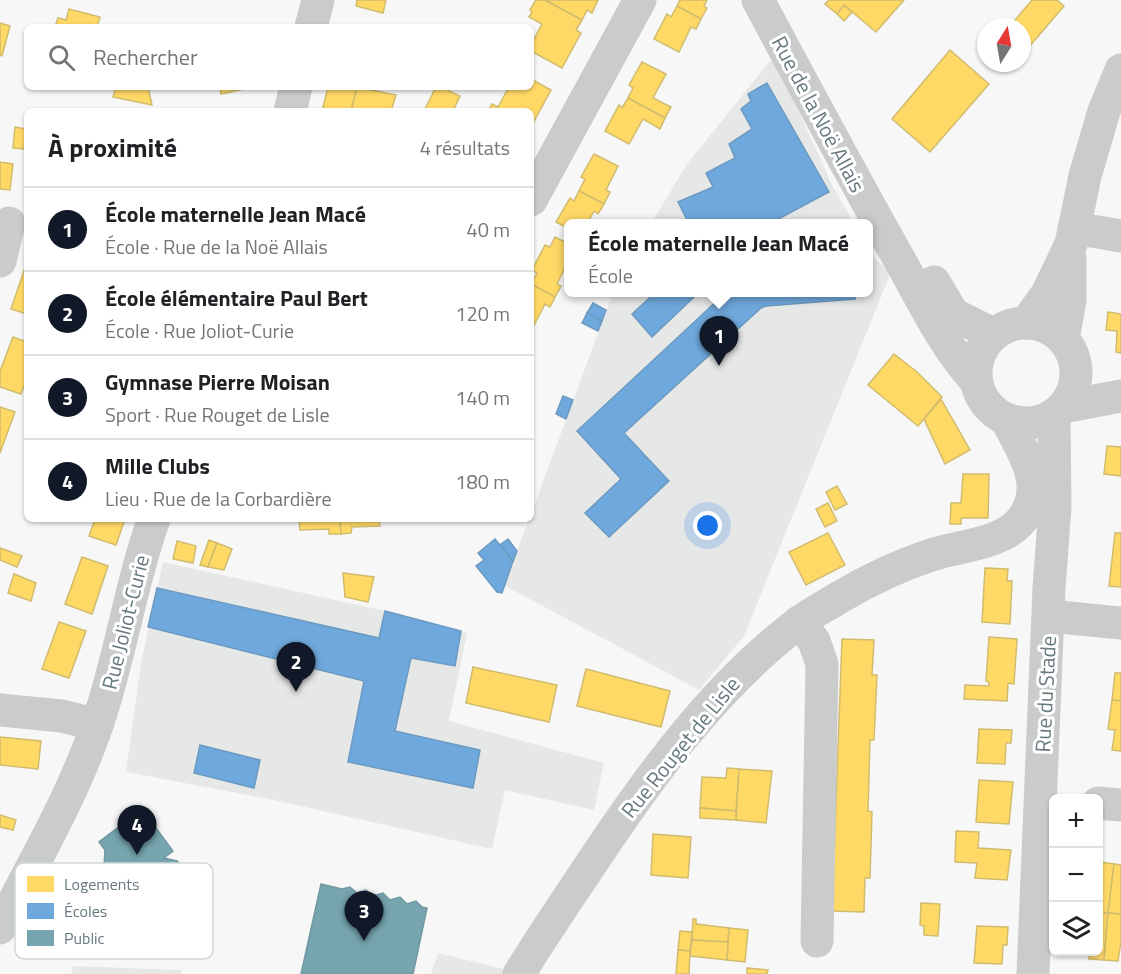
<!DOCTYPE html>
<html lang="fr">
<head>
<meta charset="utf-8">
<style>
  body { margin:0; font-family:"Titillium Web",sans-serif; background:#f6f6f6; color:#202124 }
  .controls { position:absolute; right:18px; bottom:18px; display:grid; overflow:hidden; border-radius:9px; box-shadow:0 2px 4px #0004 }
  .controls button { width:54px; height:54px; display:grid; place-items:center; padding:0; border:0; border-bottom:2px solid #e0e0e0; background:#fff; color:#202124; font:30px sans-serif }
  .compass { position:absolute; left:977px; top:18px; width:54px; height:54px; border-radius:50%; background:#fff; box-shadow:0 2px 4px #0004; rotate:11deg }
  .you { position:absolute; left:708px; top:526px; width:21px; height:21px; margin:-15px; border:4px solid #fff; border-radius:50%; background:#1a73e8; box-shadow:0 0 0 9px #1a73e833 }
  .badge { display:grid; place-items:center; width:39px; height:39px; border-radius:50%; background:#111827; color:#fff; font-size:20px; font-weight:700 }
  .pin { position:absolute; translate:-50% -50px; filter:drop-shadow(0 2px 3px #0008) }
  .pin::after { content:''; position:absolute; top:32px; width:21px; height:18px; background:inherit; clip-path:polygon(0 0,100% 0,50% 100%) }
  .popup { position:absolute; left:564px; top:219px; width:309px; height:78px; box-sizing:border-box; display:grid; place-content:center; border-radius:9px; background:#fff; filter:drop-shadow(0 2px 4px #0005); font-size:20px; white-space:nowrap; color:#757577 }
  .popup b { font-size:22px; color:#202124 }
  .popup::after { content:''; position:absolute; left:50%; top:100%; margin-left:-12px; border:12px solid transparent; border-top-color:#fff }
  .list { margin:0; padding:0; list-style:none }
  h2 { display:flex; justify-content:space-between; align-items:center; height:78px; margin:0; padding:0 24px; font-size:26px }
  h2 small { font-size:20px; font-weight:400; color:#757577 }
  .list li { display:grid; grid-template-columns:39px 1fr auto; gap:18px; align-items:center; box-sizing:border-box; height:84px; padding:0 24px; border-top:2px solid #e0e0e0 }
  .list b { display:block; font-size:22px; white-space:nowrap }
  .list p { margin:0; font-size:20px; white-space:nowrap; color:#757577 }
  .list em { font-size:20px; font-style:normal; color:#757577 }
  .icon { flex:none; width:33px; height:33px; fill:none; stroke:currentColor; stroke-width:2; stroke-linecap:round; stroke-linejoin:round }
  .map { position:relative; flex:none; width:1121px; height:974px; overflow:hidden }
  .search { position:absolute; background:#fff; box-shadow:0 2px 4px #0004; left:24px; top:24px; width:510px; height:66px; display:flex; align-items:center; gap:15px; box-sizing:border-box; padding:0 21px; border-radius:9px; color:#757577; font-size:22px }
  .panel { position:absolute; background:#fff; box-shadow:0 2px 4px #0004; left:24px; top:108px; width:510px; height:414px; border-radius:9px }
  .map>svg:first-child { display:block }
  .built { fill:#e6e8e7 }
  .homes { fill:#ffd966; stroke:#d1bc6e; stroke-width:1.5 }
  .schools { fill:#6fa8dc; stroke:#6c9ac0; stroke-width:1.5 }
  .public { fill:#76a5af; stroke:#7198a1; stroke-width:1.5 }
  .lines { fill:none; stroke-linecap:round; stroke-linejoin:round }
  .minor { stroke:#cacccc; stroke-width:33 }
  .labels { text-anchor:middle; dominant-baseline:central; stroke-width:6; stroke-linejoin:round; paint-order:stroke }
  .street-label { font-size:21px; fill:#65797f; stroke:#fff }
  .key { fill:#fff; stroke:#d1d7d9; stroke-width:1.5 }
  .key-label { font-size:16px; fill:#65797f }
</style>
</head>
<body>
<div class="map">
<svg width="1121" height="974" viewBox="0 0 1121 974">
  <rect width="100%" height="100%" fill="#f7f7f7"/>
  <!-- built -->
  <g class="built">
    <polygon points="774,56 832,185 854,223 651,224 687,164"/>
    <polygon points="869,250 873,257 891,272 744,636 699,690 504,585 529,519 531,519 531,514 613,293 869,292"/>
    <polygon points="163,562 385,611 467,633 449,721 604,763 594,810 505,790 492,849 274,800 126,772 141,663"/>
    <polygon points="438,953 508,970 520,974 431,974"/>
    <polygon points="73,966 181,970 181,974 71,974"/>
  </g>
  <!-- homes -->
  <g class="homes">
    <polygon points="357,0 386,0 383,13 356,6"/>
    <polygon points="536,0 545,0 582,20 576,30 581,33 562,68 531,51 531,45 542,24 529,17 532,12 530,10"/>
    <polygon points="548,0 598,0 592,13 587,10 582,20 547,1"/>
    <polygon points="680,0 707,0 704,6 707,8 701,19 677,6"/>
    <polygon points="829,0 904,0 876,32 844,5 837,14 825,4"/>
    <polygon points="1032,0 1057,0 1064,6 1022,55 1022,27 1009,27"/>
    <polygon points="844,5 852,12 844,21 837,14"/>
    <polygon points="677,6 701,19 696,29 691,27 679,52 654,39 667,14 671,17"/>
    <polygon points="69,9 100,17 97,27 55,27 58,18 66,20"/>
    <polygon points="0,23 10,26 2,56 0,55"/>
    <polygon points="950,50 989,84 930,152 892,119"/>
    <polygon points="642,62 666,74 653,98 671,107 665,118 628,98 633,88 629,85"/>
    <polygon points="531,79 551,90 532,125 531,111 488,111 492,104 498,107 509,87 531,87"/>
    <polygon points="116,87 148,87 152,105 113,97"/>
    <polygon points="220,87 249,87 249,88 221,94"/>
    <polygon points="328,87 357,87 351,111 322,111"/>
    <polygon points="357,87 396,95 391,111 351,111"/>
    <polygon points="436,87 441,87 460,96 453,111 424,111"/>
    <polygon points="628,98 665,118 660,129 643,119 629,144 605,131 619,105 622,108"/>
    <polygon points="15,127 26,129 24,149 13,148"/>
    <polygon points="594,154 618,166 606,190 610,192 604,204 579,191 585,179 581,177"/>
    <polygon points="0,162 13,164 10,190 0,189"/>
    <polygon points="579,191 604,204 598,214 594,211 587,224 569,224 569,229 556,222 570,198 574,201"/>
    <polygon points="555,237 569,244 569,260 557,284 561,286 555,297 531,284 537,273 532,270 545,245 550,247"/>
    <polygon points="27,262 27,314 11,309"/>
    <polygon points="531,284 555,297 550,307 545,304 531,331"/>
    <polygon points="1108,312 1121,314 1121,353 1116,352 1117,331 1106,330"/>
    <polygon points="13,337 27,342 27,378 21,394 0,387 0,371"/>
    <polygon points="894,354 917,372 942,397 918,426 868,385"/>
    <polygon points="941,399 970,450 945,464 924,419"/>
    <polygon points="0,407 15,412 0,453"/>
    <polygon points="1107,446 1121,447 1121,476 1104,474"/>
    <polygon points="963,474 989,474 988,518 961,518 961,524 950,524 951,503 961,503"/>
    <polygon points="837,486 847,504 835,510 826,492"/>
    <polygon points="828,503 837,521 825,527 816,509"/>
    <polygon points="95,519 125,519 116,545 89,536"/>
    <polygon points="299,519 340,519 341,534 329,534 329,529 300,530"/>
    <polygon points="340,519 379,519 380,526 352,527 351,533 341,534"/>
    <polygon points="828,533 845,565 806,585 789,552"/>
    <polygon points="1115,533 1121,533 1121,587 1109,586"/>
    <polygon points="209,540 217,543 208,567 200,565"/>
    <polygon points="177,541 196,546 193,563 173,559"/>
    <polygon points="217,543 232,549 224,570 208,567"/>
    <polygon points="0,548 22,556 17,567 0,560"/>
    <polygon points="82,557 108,566 92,614 65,604"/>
    <polygon points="985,568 1008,569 1007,581 1012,581 1010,624 982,622"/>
    <polygon points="343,573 374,577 368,602 345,597"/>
    <polygon points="14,574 36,583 31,601 8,593"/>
    <polygon points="59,622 86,631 69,678 42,669"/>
    <polygon points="989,637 1017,639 1014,684 1008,683 1007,701 964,699 965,685 989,686 989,682 986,681"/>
    <polygon points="842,639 874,640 872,675 877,675 874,740 870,740 868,811 872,812 870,878 865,878 864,912 832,911"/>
    <polygon points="473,667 557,685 549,722 466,703"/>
    <polygon points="586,669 670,691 661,727 577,706"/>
    <polygon points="1115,673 1121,673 1121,701 1112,700"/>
    <polygon points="1112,700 1121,701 1121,751 1112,750 1115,730 1108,729"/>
    <polygon points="979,729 1012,730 1011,743 1006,743 1005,764 977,763"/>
    <polygon points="0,737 41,741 38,769 0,765"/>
    <polygon points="727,768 739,769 736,811 700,808 702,777 726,778"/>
    <polygon points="739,769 772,771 766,823 736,820"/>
    <polygon points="979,780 1013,782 1009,824 976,822"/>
    <polygon points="700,808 736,811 736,820 700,818"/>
    <polygon points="0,815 16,820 13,830 0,827"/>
    <polygon points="956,831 979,832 978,848 1011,850 1007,880 975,878 977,863 955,862"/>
    <polygon points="653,834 691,837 688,878 651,875"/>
    <polygon points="1100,862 1114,864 1108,913 1098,912"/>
    <polygon points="1114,864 1121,865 1121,914 1108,913"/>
    <polygon points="921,903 940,904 938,936 924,935 924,926 920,925"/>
    <polygon points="1098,912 1108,913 1104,960 1089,959 1090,952 1098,952"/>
    <polygon points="1108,913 1121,914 1121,942 1118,961 1104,960"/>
    <polygon points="693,919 696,919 696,924 729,928 728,942 692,940"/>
    <polygon points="977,926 1008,927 1007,945 1003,945 1002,964 974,963"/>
    <polygon points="729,928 748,930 745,962 727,960"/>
    <polygon points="680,931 692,932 690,951 678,950"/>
    <polygon points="692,940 728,942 727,960 690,956"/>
    <polygon points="678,950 690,951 689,974 676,974"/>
    <polygon points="747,968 768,970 767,974 747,974"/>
  </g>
  <!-- schools -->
  <g class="schools">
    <polygon points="767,83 829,192 769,224 689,224 678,202 713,187 706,173 735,158 729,144 752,129 741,109 751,101 748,94"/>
    <polygon points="656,292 689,292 694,297 652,337 632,314"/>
    <polygon points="714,292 855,292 855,299 766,306 761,308 624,433 669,481 609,537 585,513 621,479 577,431 719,299"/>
    <polygon points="593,303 606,310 602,321 587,313"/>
    <polygon points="587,313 602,321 598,331 582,323"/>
    <polygon points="563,396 573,400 566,419 556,414"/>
    <polygon points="495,539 513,561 502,593 497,592 476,566 484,560 478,553"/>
    <polygon points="508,539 517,551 513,561 500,545"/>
    <polygon points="157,588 379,638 385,611 461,631 455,666 411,658 395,731 480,750 473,788 348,762 364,681 148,627"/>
    <polygon points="200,745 260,760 254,788 194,773"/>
  </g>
  <!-- public -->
  <g class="public">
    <polygon points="120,826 128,836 138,828 144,837 156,828 173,851 164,858 177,861 186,871 168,889 159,879 139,876 131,882 123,871 112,879 104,867 105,850 99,842"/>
    <polygon points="321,884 342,889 350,887 357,893 366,890 373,896 383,893 390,900 400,897 407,904 416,901 422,907 427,908 413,974 301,974"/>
  </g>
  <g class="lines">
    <!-- minor -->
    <g class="minor">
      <path d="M 758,0 C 804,86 850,172 898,257 C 922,299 943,345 976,381"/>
      <polyline points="311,27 318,0"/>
      <polyline points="290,111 296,87"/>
      <polyline points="531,200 640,0"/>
      <polyline points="1074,228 1121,236"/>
      <polyline points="0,261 9,223"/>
      <polyline points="934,282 953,314 993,334"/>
      <polyline points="1026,323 1047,294 1071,244 1085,176 1104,111 1121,70"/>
      <circle cx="1026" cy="373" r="50"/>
      <polyline points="1063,339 1070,300 1070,258"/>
      <polyline points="1063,407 1121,396"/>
      <polyline points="1049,616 1121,623"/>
      <polyline points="799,622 814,641 822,664 817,941"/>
      <polyline points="0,710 62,716 97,725"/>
      <polyline points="1098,803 1121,805"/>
      <path d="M 0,928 C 35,860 74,794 98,722 C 121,655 130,585 154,519"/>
      <path d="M 519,974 C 541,938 565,903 589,867 C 648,778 712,689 798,623 C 811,613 826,606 840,597 C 867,581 901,565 931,555 C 958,546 1000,544 1019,523 C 1050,489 1023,452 1006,419"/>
      <polyline points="1033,974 1049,588 1055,507 1054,415"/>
    </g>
  </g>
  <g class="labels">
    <!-- street labels -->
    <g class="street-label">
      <text transform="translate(819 114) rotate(62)">Rue de la Noë Allais</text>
      <text transform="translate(125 622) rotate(-76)">Rue Joliot-Curie</text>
      <text transform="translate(1045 694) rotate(-87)">Rue du Stade</text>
      <text transform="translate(680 747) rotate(-51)">Rue Rouget de Lisle</text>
    </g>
  </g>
  <!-- legend -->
  <rect x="15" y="863" width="198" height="96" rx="9" class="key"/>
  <rect x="27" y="876" width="27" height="16" fill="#ffd966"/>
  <rect x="27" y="903" width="27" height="16" fill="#6fa8dc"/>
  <rect x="27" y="930" width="27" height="16" fill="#76a5af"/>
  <g class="key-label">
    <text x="64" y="890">Logements</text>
    <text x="64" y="917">Écoles</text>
    <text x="64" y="944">Public</text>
  </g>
</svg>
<div class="controls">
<button>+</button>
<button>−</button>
<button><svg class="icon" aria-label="layers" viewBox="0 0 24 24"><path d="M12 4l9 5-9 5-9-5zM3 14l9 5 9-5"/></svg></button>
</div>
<svg class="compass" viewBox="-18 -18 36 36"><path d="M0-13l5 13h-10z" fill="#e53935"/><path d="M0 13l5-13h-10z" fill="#757577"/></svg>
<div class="you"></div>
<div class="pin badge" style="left:719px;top:366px">1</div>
<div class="popup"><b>École maternelle Jean Macé</b>École</div>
<div class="pin badge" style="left:296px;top:692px">2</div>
<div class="pin badge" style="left:364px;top:941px">3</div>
<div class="pin badge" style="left:137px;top:855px">4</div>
<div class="search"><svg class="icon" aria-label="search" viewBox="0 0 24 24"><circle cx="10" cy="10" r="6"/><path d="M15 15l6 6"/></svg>Rechercher</div>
<section class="panel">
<h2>À proximité<small>4 résultats</small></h2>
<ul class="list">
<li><span class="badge">1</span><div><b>École maternelle Jean Macé</b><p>École · Rue de la Noë Allais</p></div><em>40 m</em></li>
<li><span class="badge">2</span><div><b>École élémentaire Paul Bert</b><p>École · Rue Joliot-Curie</p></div><em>120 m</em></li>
<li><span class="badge">3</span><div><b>Gymnase Pierre Moisan</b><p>Sport · Rue Rouget de Lisle</p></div><em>140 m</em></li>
<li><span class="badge">4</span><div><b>Mille Clubs</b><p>Lieu · Rue de la Corbardière</p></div><em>180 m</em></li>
</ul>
</section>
</div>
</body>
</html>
